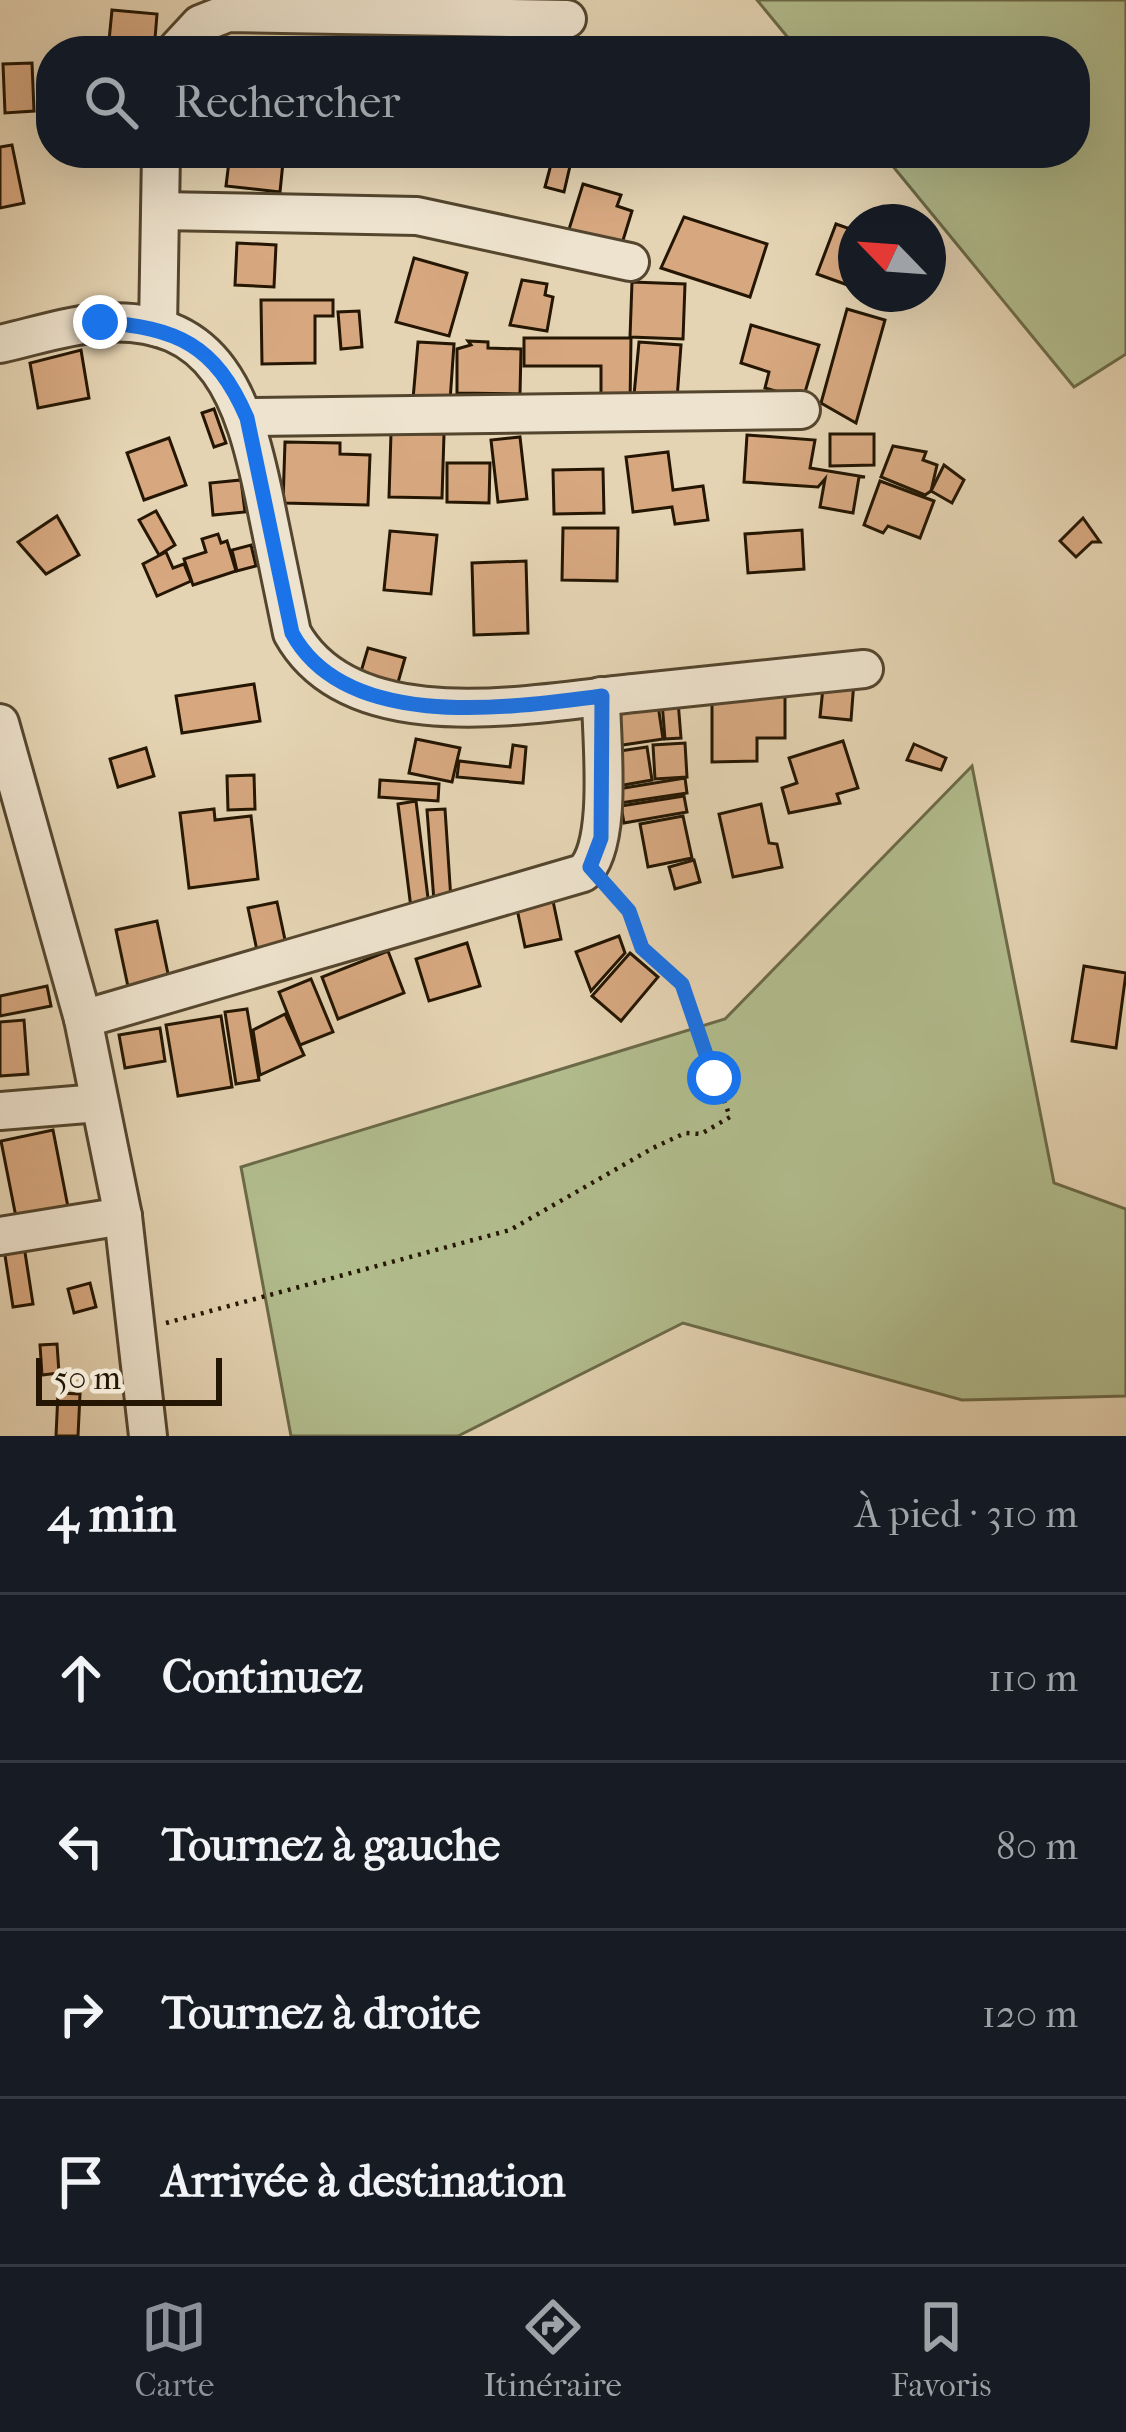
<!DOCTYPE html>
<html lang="fr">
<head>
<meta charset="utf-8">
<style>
  body { margin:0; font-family:"IM FELL French Canon",serif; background:#20242c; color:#f1f3f6 }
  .compass { position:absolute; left:838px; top:204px; width:108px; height:108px; border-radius:50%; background:#171b24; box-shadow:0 12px 48px #0002; rotate:295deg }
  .scale { position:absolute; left:36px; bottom:30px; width:186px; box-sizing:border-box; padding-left:12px; border:6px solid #241602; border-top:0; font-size:33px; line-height:42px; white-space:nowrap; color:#241602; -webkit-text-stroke:9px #eee3ce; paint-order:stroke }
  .stop { position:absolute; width:36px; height:36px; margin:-27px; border:9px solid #1a73e8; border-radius:50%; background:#fff }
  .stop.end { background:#1a73e8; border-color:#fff; box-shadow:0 3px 12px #0008 }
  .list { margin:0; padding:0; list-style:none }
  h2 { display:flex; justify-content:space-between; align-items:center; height:156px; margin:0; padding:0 48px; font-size:51px }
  h2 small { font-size:39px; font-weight:400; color:#9ea1a6 }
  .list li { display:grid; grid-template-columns:78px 1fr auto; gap:36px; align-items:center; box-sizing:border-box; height:168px; padding:0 48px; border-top:3px solid #363941 }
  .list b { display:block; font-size:45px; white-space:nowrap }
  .list em { font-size:39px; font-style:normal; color:#9ea1a6 }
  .icon { flex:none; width:66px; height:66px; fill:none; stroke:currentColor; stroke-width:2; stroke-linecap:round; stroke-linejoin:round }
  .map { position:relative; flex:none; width:1126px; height:1436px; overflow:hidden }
  .search { position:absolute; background:#171b24; box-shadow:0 12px 48px #0002; left:36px; right:36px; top:36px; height:132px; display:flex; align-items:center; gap:30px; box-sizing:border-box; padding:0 42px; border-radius:48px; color:#9ea1a6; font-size:45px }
  .sheet { height:828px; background:#171b24 }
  nav { display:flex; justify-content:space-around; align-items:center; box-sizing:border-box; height:168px; border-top:3px solid #363941; background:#171b24; font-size:33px; color:#9ea1a6 }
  nav a { display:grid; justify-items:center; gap:6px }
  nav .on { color:#8c9099 }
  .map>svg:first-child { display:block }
  .green { fill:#b2bd8e; stroke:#6b6a48; stroke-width:3 }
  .building { fill:#d7a880; stroke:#241602; stroke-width:3 }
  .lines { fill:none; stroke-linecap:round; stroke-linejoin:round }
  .minor-casing { stroke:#54462e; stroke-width:42 }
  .path { stroke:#241602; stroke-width:4.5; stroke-dasharray:3 6; stroke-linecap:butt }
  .minor { stroke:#eee3ce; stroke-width:36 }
  .route { stroke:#1a73e8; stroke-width:15 }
</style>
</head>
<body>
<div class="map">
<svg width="1126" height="1436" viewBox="0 0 1126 1436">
  <rect width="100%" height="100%" fill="#e5d4b3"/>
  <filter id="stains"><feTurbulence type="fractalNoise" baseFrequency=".00167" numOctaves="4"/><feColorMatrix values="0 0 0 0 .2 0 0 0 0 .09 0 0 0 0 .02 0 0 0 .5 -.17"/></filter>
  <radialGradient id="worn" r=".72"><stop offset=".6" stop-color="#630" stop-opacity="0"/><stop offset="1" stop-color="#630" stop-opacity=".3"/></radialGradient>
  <!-- green -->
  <g class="green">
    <polygon points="757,0 1126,0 1126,354 1074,387 882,153 1075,153 1075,51 799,51"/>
    <polygon points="972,766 1054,1183 1126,1209 1126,1396 962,1400 683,1323 458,1436 291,1436 241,1167 725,1019"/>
  </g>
  <!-- building -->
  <g class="building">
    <polygon points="112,10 157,14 154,51 108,51"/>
    <polygon points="32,63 34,111 5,113 3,64"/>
    <polygon points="12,145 24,203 0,208 0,147"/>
    <polygon points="230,153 289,156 289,163 283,162 280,192 226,186"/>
    <polygon points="554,153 573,153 564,192 545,187"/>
    <polygon points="583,184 621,195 617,206 632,211 620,250 566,239"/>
    <polygon points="684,217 767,244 750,297 661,268"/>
    <polygon points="836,224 856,231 856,288 817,274"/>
    <polygon points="237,243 276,245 274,287 235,285"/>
    <polygon points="414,258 467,273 449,336 396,322"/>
    <polygon points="522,280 547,284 545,295 553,297 547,331 510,325"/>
    <polygon points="632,282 685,284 683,339 630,337"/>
    <polygon points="261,300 333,300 333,316 315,316 315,363 262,364"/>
    <polygon points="847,309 885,320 856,423 821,403"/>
    <polygon points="359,311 362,347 341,349 338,312"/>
    <polygon points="751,325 819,345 803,399 765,388 769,372 741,363"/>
    <polygon points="524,338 631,338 630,405 601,405 601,366 524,366"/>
    <polygon points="468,341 488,342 488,348 521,349 520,394 457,393 457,349 471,345"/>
    <polygon points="418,342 454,344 450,401 413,399"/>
    <polygon points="639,342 681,345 677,399 634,395"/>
    <polygon points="81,350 89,398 38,408 30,363"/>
    <polygon points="214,409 226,443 214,447 202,413"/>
    <polygon points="391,433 444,434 442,498 389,497"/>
    <polygon points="830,434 874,434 874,465 830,466"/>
    <polygon points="747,435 815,440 810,468 865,477 859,477 853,513 820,507 825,479 818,487 744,482"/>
    <polygon points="520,437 527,499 498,502 491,440"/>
    <polygon points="169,438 186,485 144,500 127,453"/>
    <polygon points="285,442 340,443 340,454 370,455 368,505 283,503"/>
    <polygon points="893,446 926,452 923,460 937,465 931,491 925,495 881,477"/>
    <polygon points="668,452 673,490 703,486 708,520 675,524 672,507 633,512 626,457"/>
    <polygon points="447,463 490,463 489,503 447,502"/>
    <polygon points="944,465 964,480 952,503 931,491"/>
    <polygon points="603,469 604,513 554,514 553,470"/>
    <polygon points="241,480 245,512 213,515 210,483"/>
    <polygon points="880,481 934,501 920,538 888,526 883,533 864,525"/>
    <polygon points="156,511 175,545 159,555 139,520"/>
    <polygon points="57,516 79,555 46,574 18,542"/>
    <polygon points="1083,518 1100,542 1092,542 1076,557 1060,541"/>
    <polygon points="563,528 618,528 617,581 562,580"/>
    <polygon points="802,530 804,569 748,573 745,534"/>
    <polygon points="390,531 437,535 431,594 384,590"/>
    <polygon points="218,534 221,543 227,541 236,571 193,585 184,559 206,552 202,539"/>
    <polygon points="251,545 256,566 237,571 232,550"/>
    <polygon points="166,552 173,568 184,564 191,581 157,596 143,564"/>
    <polygon points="526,561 528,633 474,635 472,563"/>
    <polygon points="368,648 405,658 397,686 360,675"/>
    <polygon points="824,678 854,681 851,720 820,717"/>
    <polygon points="254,684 260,721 182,733 176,696"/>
    <polygon points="785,691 785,738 757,738 757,761 712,762 712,692"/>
    <polygon points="678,701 681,738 665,739 662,702"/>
    <polygon points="658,705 663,739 616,746 612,711"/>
    <polygon points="416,739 460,748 452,782 409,773"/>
    <polygon points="843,741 858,788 837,794 840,803 789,813 782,788 797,783 789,758"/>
    <polygon points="685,743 687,777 655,779 653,745"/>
    <polygon points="914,744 946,758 941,770 907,760"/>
    <polygon points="513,745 526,747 523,783 457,777 459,761 510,767"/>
    <polygon points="647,747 652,780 618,786 613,752"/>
    <polygon points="146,748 154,776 118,787 110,759"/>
    <polygon points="254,775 255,809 228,810 227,776"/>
    <polygon points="685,778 687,793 620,803 618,789"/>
    <polygon points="380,780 439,784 438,801 379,797"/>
    <polygon points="684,796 687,812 624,823 621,806"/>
    <polygon points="416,801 429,906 411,908 398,804"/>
    <polygon points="761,804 769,843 777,844 782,867 733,877 719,814"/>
    <polygon points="214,809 215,820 251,816 258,879 189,888 180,813"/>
    <polygon points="445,809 451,900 434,901 427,810"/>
    <polygon points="683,816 692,858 648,867 640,824"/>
    <polygon points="694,860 700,882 675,889 669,867"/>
    <polygon points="553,901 561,939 525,947 517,909"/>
    <polygon points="277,902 288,954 259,960 248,908"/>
    <polygon points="157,921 171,988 130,996 116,930"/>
    <polygon points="619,936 625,953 591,991 576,952"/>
    <polygon points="467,943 480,986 429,1001 416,959"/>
    <polygon points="388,951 404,993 338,1019 322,977"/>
    <polygon points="630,953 658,977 621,1021 592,996"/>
    <polygon points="1084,966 1126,973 1116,1048 1072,1041"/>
    <polygon points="311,979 333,1032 300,1045 279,992"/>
    <polygon points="47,986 51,1006 0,1016 0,996"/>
    <polygon points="247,1009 259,1080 236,1084 225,1012"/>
    <polygon points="285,1014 304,1055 260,1075 253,1030"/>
    <polygon points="221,1016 232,1087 178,1096 166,1025"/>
    <polygon points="24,1020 28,1074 0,1076 0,1022"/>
    <polygon points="160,1028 165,1061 125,1068 119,1035"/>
    <polygon points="53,1130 68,1207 16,1217 1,1141"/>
    <polygon points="24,1246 33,1304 13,1307 4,1249"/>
    <polygon points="90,1283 96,1307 74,1313 68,1289"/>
    <polygon points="57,1344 59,1373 42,1375 40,1345"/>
    <polygon points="58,1393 80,1394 78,1436 56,1436"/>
  </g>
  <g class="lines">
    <!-- minor casing -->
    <g class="minor-casing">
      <g id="minor">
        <polyline points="175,51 200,24 228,13 567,19"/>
        <polyline points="160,211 417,216 630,262"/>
        <polyline points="158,328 161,153"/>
        <path d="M 0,344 C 32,337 67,325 100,323 C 219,314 244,402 264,496 C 273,542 283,588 292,633 C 352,741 534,703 634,693 C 711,685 787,677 864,669"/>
        <polyline points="247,417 801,410"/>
        <polyline points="0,723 83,1019 123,1216 148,1436"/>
        <path d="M 83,1019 L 583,873 C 614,846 601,738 601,696"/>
        <polyline points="0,1111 99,1103"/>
        <polyline points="0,1236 123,1216"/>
      </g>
    </g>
    <!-- path -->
    <polyline class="path" points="166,1323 510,1230 653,1148 685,1133 701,1134 730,1117 682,984 642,948 629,911 611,889"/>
    <!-- minor -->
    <use href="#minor" class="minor"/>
  </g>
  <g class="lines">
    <!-- route -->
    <path class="route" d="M 100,322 C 177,328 215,344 247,418 L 292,633 C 346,732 508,708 602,696 L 601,838 L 590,867 L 629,911 L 642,948 L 682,984 L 714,1078"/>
  </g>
  <rect width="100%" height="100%" filter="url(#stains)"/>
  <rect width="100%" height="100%" fill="url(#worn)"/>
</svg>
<svg class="compass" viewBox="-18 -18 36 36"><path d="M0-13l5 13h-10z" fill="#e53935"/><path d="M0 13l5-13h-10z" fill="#9ea1a6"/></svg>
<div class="scale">50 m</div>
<div class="stop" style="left:714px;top:1078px"></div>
<div class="stop end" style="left:100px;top:322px"></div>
<div class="search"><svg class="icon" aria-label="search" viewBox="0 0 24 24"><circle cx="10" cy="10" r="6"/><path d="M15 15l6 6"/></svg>Rechercher</div>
</div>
<section class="sheet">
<h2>4 min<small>À pied · 310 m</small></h2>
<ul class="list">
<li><svg class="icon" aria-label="ahead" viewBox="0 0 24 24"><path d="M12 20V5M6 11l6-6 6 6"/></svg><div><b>Continuez</b></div><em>110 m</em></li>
<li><svg class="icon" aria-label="left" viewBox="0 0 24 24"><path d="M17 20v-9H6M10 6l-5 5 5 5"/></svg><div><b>Tournez à gauche</b></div><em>80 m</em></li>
<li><svg class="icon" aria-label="right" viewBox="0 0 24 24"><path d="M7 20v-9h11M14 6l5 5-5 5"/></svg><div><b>Tournez à droite</b></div><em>120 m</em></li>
<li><svg class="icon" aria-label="arrive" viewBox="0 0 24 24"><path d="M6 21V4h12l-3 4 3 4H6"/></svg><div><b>Arrivée à destination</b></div></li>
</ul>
</section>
<nav>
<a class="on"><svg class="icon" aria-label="map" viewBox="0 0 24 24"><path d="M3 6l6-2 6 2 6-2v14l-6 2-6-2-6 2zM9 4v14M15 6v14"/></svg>Carte</a>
<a><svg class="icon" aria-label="directions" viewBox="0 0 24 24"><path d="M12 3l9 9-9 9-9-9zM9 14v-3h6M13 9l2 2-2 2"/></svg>Itinéraire</a>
<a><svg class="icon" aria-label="saved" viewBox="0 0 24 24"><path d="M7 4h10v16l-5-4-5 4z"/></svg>Favoris</a>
</nav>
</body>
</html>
